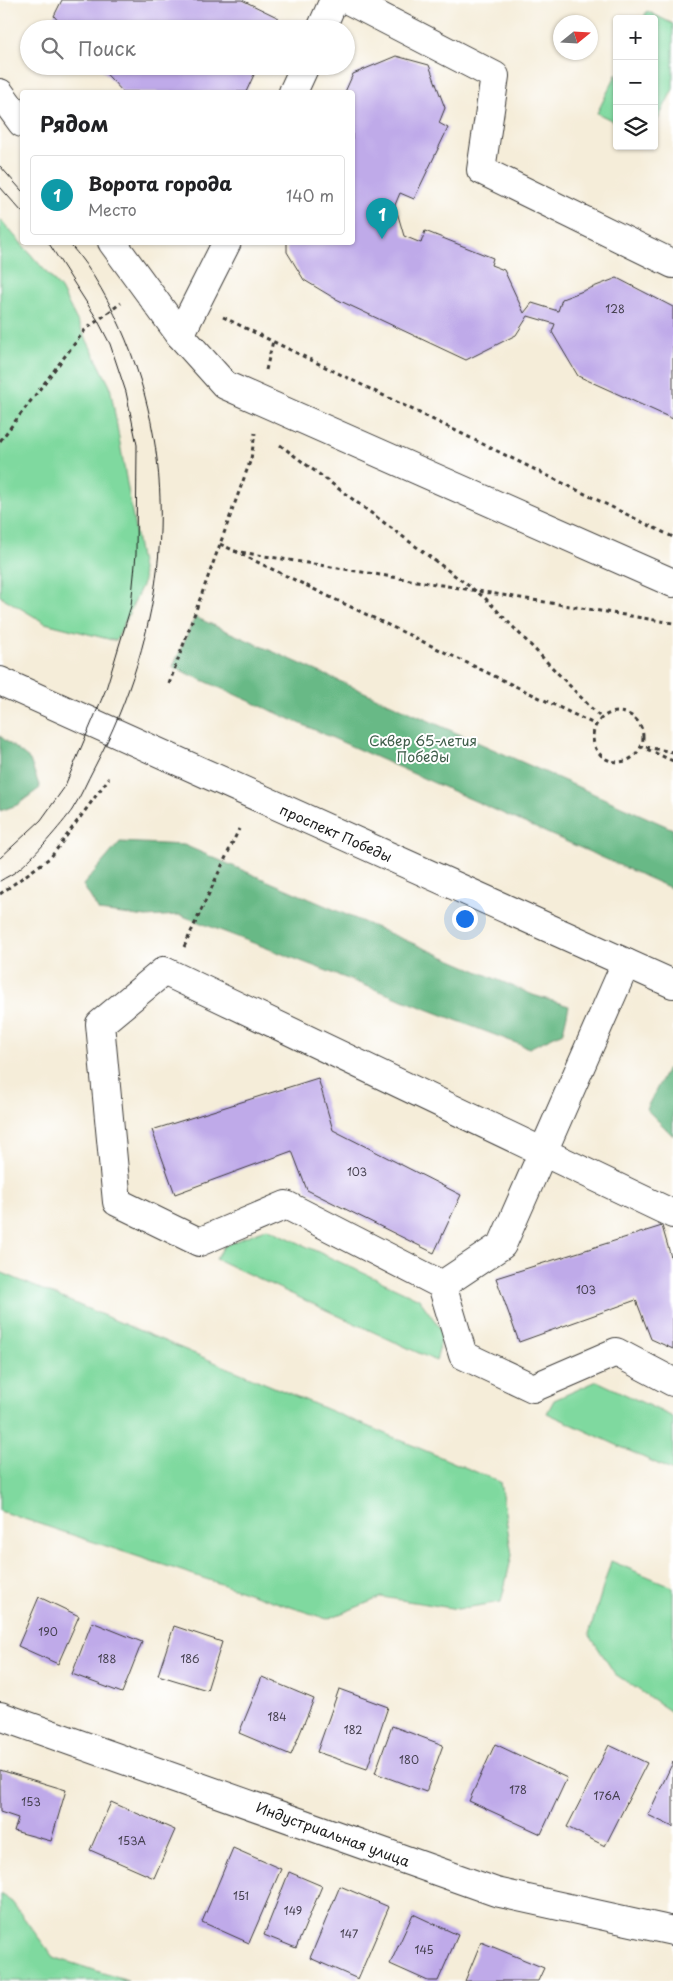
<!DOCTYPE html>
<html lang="ru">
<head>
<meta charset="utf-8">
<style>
  body { margin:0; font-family:"Playpen Sans",sans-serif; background:#f2f2f2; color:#202124 }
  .controls { position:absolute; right:15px; top:15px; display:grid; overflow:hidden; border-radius:5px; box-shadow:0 1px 4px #0004 }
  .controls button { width:45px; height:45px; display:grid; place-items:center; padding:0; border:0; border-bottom:1px solid #e0e0e0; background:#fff; color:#202124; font:25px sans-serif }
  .compass { position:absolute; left:553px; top:15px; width:45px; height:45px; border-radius:50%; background:#fff; box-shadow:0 1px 4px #0004; rotate:72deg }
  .you { position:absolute; left:464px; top:918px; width:18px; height:18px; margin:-12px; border:4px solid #fff; border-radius:50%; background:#1a73e8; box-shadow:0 0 0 8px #1a73e833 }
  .badge { display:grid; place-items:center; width:32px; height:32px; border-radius:50%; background:#0f766e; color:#fff; font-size:16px; font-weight:700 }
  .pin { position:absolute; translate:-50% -41px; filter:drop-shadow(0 1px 2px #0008) }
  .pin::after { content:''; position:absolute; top:26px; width:18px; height:15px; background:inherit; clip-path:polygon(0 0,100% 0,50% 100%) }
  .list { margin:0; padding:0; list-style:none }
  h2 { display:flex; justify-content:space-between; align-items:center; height:65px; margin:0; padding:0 20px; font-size:21px }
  h2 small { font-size:16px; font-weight:400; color:#757577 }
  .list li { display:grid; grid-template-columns:32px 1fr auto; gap:15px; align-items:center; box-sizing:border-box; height:80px; margin:0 10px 10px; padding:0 10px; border:1px solid #e0e0e0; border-radius:5px }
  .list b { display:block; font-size:19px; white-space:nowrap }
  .list p { margin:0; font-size:16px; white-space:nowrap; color:#757577 }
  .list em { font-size:16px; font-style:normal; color:#757577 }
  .icon { flex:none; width:28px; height:28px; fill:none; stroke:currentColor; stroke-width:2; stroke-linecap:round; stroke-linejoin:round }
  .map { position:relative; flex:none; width:673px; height:1981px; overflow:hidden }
  .search { position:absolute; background:#fff; box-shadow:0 1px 4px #0004; left:20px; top:20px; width:335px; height:55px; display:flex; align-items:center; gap:12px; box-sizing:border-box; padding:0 18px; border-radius:28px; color:#757577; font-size:19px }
  .panel { position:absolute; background:#fff; box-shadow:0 1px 4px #0004; left:20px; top:90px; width:335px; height:155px; border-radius:5px }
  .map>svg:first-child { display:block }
  .green { fill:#7fd99f; stroke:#4e7a5e }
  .forest { fill:#67b986; stroke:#426a51 }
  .building { fill:#bfaae9 }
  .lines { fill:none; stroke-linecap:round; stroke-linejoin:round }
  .minor-casing { stroke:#3d3b38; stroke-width:30 }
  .major-casing { stroke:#3d3b38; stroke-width:30 }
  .path { stroke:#3d3b38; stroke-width:3; stroke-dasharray:4 4; stroke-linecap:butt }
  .minor { stroke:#fff; stroke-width:28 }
  .major { stroke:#fff; stroke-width:28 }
  .tram { stroke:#1c1c1c; stroke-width:1 }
  .labels { text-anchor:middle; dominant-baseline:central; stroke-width:4; stroke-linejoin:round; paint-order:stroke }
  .number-label { font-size:11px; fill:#45404f }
  .park-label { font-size:14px; fill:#3f5e4a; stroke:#fff }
  .street-label { font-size:14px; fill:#1c1c1c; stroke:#fff }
</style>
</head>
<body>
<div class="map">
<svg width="673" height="1981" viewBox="0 0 673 1981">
  <rect width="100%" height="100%" fill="#fff"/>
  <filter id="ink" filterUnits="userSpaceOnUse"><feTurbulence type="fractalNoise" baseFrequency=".02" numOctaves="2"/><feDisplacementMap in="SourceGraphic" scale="10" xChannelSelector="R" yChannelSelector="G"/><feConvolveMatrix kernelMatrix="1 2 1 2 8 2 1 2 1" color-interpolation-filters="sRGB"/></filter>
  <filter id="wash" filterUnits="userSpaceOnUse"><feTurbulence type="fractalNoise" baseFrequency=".0096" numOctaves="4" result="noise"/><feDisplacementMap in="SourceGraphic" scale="20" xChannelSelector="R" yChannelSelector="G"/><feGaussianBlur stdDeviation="1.12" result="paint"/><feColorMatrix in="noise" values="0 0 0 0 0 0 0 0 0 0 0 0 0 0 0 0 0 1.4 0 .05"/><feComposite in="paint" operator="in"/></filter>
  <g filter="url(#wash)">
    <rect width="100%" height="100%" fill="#f5edd9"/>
    <!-- green -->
    <g class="green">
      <polygon points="647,11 673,24 673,89 654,127 654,19 643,19"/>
      <polygon points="617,73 617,123 597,113"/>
      <polygon points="0,219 61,289 110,386 144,581 116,641 45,623 0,596"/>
      <polygon points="267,1228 419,1299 443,1332 436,1361 216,1259 224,1246"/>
      <polygon points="0,1272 500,1482 512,1555 501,1602 458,1609 382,1597 327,1619 0,1511"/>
      <polygon points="597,1381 673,1417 673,1471 547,1413 554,1400"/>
      <polygon points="611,1561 673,1587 673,1713 615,1674 589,1634"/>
      <polygon points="0,1894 12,1902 53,1957 128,1981 0,1981"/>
    </g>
    <!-- forest -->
    <g class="forest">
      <polygon points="195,617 673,829 673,889 173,667"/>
      <polygon points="0,736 30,760 40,788 17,805 0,811"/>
      <polygon points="120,842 184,845 533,995 569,1006 563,1032 529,1048 180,915 146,917 99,911 83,885"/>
      <polygon points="667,1069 673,1069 673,1136 646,1109"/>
    </g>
    <g id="blocks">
      <!-- building -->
      <g class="building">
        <polygon points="62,0 242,0 279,18 274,29 65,29 54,16"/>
        <polygon points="396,56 429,65 445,108 439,123 448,128 414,199 400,193 395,205 404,236 421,243 425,231 493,258 491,265 504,270 524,313 532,303 558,311 562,299 617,278 673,307 673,419 578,376 552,332 555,324 528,316 516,335 466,360 334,298 304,280 287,252 287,242 352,242 352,92 345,92 353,74"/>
        <polygon points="99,66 258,66 246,92 123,92"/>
        <polygon points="318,1078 333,1130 461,1195 434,1253 307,1190 292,1151 175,1194 152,1130"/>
        <polygon points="662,1226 673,1264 673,1349 651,1339 636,1300 519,1342 496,1278"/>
        <polygon points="39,1597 79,1616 58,1664 18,1646"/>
        <polygon points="92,1622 142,1642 122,1693 72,1674"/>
        <polygon points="174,1626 222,1642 207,1690 158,1675"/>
        <polygon points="262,1677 314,1699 291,1755 239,1733"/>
        <polygon points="339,1689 388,1707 367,1769 317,1752"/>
        <polygon points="392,1726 443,1745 426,1792 375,1773"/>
        <polygon points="495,1744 567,1778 541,1834 469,1801"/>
        <polygon points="609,1745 647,1763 605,1846 567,1827"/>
        <polygon points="673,1762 673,1827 648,1815"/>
        <polygon points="0,1770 66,1790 51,1841 14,1831 18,1818 0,1812"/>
        <polygon points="111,1802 175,1830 154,1878 90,1850"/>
        <polygon points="233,1848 281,1869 249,1943 202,1922"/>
        <polygon points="289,1872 322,1886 296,1948 264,1935"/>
        <polygon points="340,1886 389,1907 358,1979 310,1958"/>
        <polygon points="413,1914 458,1935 438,1981 428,1981 390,1964"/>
        <polygon points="481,1942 544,1968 538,1981 465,1981"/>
      </g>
    </g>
  </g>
  <g filter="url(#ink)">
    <use href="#blocks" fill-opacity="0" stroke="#3d3b38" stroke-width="1"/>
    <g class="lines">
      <!-- minor casing -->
      <g class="minor-casing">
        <g id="minor">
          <polyline points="348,0 495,76 481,170 673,264"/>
          <polyline points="321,29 334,0"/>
          <polyline points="293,92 305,66"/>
          <polyline points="0,93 22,123"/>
          <polyline points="112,242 180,335 225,385 673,583"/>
          <polyline points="180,335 227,242"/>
          <polyline points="673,1214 164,971 100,1024 117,1202 199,1242 286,1205 442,1285 463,1355 533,1388 616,1352 673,1382"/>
          <polyline points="442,1285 502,1245 626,963"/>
          <polyline points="0,1716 496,1892 673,1931"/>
        </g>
      </g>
      <!-- major casing -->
      <g class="major-casing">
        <polyline id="major" points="0,681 673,984"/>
      </g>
      <!-- path -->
      <g class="path">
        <polyline points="223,317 673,537"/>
        <polyline points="266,370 273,341"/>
        <polyline points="0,441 85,330 121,303"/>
        <polyline points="280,445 485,598 601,718"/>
        <polyline points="220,544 596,725"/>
        <polyline points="234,551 673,623"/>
        <polyline points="169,684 251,459 255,433"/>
        <circle cx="618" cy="737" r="25"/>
        <polyline points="640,746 673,761"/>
        <polyline points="646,747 673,752"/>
        <polyline points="0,894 51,857 109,778"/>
        <polyline points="184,947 239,829"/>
      </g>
      <!-- minor -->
      <use href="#minor" class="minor"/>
      <!-- major -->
      <use href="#major" class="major"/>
      <!-- tram -->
      <g class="tram">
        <polyline points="0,166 22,191"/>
        <polyline points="0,187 22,212"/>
        <polyline points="0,858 41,820 64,788 106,689 131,606 136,554 137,445 126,392 110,344 97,319 48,242"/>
        <path d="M 0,881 C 6,877 14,874 19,869 C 32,859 63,823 72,810 C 81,796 87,781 95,766 C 165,632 184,482 126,340 C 112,306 93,270 68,242"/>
      </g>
    </g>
  </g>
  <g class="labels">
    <!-- number labels -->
    <g class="number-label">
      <text x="615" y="308">128</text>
      <text x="357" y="1171">103</text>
      <text x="586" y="1289">103</text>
      <text x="48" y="1631">190</text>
      <text x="107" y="1658">188</text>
      <text x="190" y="1658">186</text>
      <text x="277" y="1716">184</text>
      <text x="353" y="1729">182</text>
      <text x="409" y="1759">180</text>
      <text x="518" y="1789">178</text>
      <text x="607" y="1795">176А</text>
      <text x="31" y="1801">153</text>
      <text x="132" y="1840">153А</text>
      <text x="241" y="1895">151</text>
      <text x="293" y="1910">149</text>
      <text x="349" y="1933">147</text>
      <text x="424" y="1949">145</text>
    </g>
    <!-- park labels -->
    <g class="park-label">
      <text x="423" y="740">Сквер 65-летия<tspan x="423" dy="16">Победы</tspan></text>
    </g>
    <!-- street labels -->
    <g class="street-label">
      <text transform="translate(336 833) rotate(24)">проспект Победы</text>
      <text transform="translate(333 1834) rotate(20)">Индустриальная улица</text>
    </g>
  </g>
</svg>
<div class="controls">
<button>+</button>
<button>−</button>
<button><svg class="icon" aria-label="layers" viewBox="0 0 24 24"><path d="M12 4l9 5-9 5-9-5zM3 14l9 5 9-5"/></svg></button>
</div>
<svg class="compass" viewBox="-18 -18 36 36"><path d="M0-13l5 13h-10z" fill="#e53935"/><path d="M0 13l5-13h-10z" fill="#757577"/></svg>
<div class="you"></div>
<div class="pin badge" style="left:382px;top:239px;background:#0f9aa8">1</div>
<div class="search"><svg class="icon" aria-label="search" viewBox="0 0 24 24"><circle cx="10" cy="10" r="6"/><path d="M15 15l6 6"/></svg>Поиск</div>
<section class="panel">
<h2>Рядом<small></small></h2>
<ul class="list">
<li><span class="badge" style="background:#0f9aa8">1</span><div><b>Ворота города</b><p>Место</p></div><em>140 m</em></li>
</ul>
</section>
</div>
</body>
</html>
